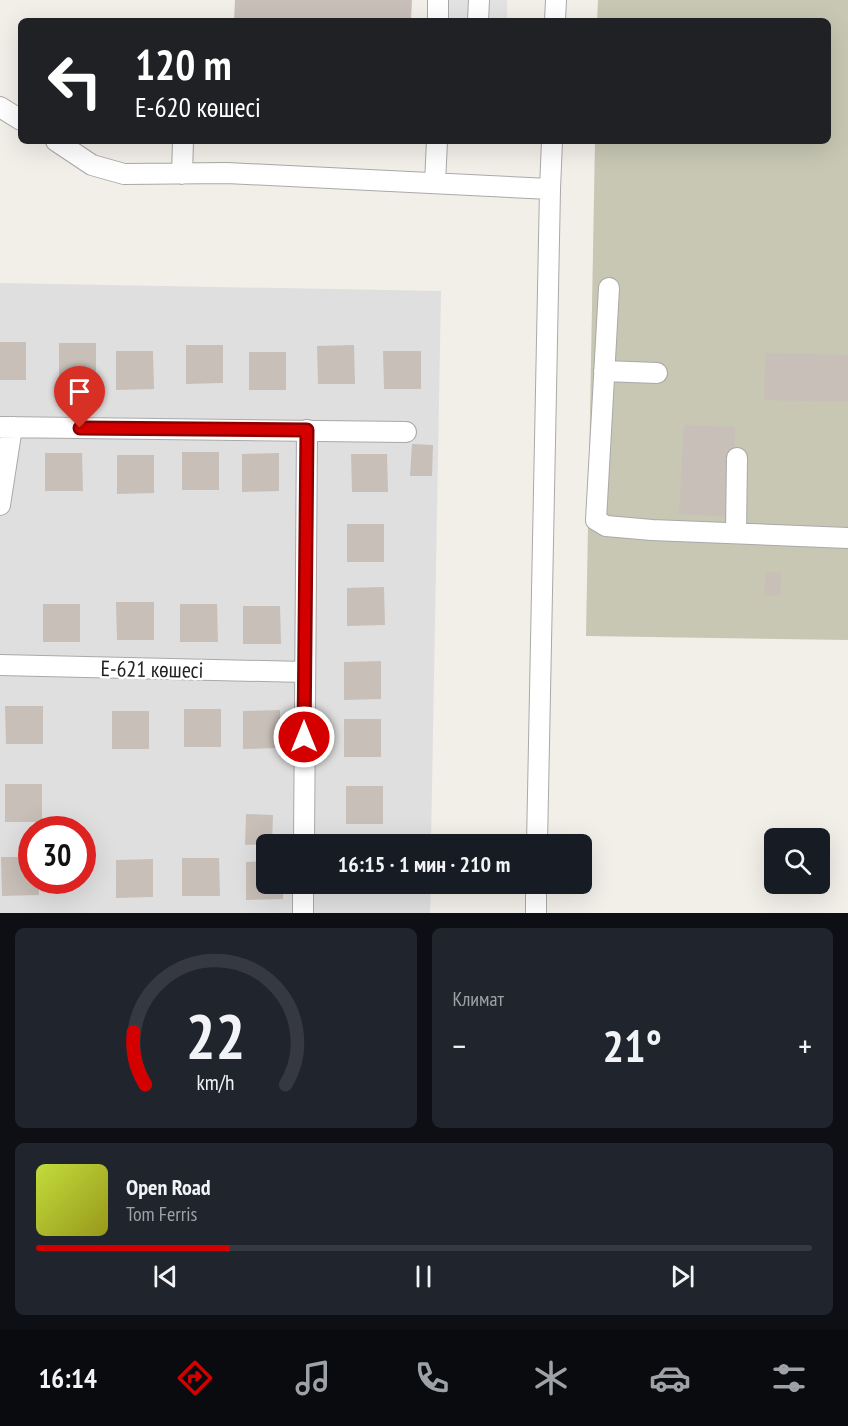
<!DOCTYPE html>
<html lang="ru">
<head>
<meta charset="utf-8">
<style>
  :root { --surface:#171b24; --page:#20242c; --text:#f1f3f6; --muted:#9ea1a6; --line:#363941; --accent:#d40000 }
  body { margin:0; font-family:"PT Sans Narrow",sans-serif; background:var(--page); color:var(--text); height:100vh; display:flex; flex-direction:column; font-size:22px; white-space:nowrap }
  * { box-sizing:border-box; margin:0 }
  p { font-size:20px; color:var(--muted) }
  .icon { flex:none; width:33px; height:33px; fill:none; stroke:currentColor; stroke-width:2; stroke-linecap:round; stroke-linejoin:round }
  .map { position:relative; height:913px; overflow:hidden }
  .drawer { display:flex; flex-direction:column; gap:15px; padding:15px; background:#0d0f14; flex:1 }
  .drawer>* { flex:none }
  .banner { position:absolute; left:18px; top:18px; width:813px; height:126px; border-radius:9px; box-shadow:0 6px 24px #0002; background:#202124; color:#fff; overflow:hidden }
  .tools { position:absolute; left:764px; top:828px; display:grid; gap:12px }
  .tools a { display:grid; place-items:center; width:66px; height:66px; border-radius:9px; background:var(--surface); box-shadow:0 6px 24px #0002; font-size:30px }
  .speed { position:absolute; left:18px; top:816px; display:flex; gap:12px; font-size:30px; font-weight:700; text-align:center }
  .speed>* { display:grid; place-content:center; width:78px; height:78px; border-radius:50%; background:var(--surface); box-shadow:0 6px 24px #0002; line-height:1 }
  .speed .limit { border:9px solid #d22; background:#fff; color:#111 }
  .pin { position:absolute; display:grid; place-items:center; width:51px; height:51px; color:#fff; margin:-62px -26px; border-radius:50% 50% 50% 0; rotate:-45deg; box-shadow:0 0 6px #0007 }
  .pin .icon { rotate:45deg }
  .me { position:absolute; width:66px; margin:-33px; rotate:0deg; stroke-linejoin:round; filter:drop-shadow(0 0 4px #0008) }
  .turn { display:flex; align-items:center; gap:21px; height:126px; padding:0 18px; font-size:27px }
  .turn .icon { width:78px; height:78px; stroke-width:2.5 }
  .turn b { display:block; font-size:42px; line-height:51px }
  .big { font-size:45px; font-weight:600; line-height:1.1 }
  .drawer .widget { flex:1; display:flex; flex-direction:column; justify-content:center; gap:9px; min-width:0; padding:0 21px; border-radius:9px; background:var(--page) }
  .drawer .dial { align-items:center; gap:0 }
  .dial svg { height:156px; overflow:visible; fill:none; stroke:var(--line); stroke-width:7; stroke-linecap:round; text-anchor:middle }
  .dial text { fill:var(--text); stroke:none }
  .song { display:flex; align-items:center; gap:18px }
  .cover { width:72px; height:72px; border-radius:9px; background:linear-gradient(135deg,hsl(70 70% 55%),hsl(60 70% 35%)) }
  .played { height:6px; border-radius:3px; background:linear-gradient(90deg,var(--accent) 25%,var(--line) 25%) }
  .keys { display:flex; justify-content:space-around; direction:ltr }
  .heat { display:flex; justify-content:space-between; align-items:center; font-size:33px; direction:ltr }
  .drawer .tiles { flex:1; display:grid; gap:15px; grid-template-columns:1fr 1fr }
  .widget:last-child { grid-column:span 2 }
  .trip { position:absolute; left:256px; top:834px; width:336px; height:60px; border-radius:9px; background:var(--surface); box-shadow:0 6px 24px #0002; font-weight:600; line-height:60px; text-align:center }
  .tabs { display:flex; height:96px; justify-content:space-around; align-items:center; background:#090b0e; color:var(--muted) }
  .tabs .icon { width:42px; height:42px }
  .tabs .on { color:var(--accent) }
  .tabs b { font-size:27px; color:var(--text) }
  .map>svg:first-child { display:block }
</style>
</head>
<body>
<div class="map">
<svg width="848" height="913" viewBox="0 0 848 913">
  <rect width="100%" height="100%" fill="#f2efe9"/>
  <path fill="#e0dfdf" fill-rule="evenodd" d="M0 283 441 291 431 844H267V884H431L430 913H0ZM32 830H82V880H32Z"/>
  <path fill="#c7c7b4" d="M598 0H848V640L586 636 595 141H828V21H597Z"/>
  <path fill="#e2e2e2" d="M434 0H507V21H433Z"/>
  <path fill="#c7bfb8" d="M235 0H412L411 21H234Z
    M0 342H26V380H0Z
    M59 343H96V381H59Z
    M186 345H223V383L186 384Z
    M354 345 355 384H318L317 346Z
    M116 351H153L154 389 116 390Z
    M383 351H421V389H384Z
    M249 352H286V390H249Z
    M765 353 848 355V402L764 400Z
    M684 425 735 427 731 517 679 514Z
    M412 444 433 445 432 476H410Z
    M182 452H219V490H182Z
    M45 453H82L83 491H45Z
    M279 453V491L242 492V454Z
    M351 454H387L388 492H352Z
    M117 455H154V493L117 494Z
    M347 524H384V562H347Z
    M765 572 781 573 780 596 764 595Z
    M384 587 385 625 347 626V588Z
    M116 602H154V640H117Z
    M43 604H80V642H43Z
    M180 604H217L218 642H180Z
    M243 606H280L281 644H243Z
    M381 661V699L344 700V662Z
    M5 706H43V744H6Z
    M184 709H221V747H184Z
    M280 710V748L243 749V711Z
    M112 711H149V749H112Z
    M344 719H381V757H344Z
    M5 784H42V822H5Z
    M346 786H383V824H346Z
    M246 814 273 815 272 844 245 845Z
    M1 857H32V880H39V895L2 896Z
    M182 858H219L220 896H182Z
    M153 859V897L116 898V860Z
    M267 861V884H283V899L246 900V862Z
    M346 884H384V890H346Z"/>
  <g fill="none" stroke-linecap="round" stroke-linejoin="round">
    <g stroke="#a9a9a9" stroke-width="22">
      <path id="minor" d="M438 0V21
        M478 21 479 0
        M555 21 556 0
        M0 107 21 120
        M56 141 92 165 124 174 227 173 550 189 537 844
        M182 174 183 141
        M435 183 437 141
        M550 189 552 141
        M609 288 596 520 606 526 652 530 848 538
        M604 371 657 373
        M0 427 406 432
        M0 505 12 427
        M736 533 737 458
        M0 665 304 672
        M304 844 307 430
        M303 913V884
        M536 913V884"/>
    </g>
    <use href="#minor" stroke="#fff" stroke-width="20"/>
  </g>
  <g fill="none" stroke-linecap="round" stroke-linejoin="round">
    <g stroke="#8a0000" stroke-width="15">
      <path id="route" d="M80 428 307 430 304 737"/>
    </g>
    <use href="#route" stroke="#d40000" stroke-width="10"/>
  </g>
  <g text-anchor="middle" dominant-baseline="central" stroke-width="5" stroke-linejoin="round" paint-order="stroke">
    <g font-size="22" fill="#222" stroke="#fff">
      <text transform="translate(152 669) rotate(1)">Е-621 көшесі</text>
    </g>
  </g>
</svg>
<div class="tools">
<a><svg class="icon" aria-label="search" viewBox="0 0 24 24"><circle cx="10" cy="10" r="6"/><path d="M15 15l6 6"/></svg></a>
</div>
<div class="speed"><div class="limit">30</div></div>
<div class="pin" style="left:80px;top:428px;background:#d93025"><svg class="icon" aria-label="arrive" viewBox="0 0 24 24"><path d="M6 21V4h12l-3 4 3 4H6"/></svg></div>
<svg class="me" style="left:304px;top:737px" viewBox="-20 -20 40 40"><circle r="17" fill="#d40000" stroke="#fff" stroke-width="3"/><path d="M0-11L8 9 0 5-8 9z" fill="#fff"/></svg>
<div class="trip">16:15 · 1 мин · 210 m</div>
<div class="banner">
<div class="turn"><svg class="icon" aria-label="left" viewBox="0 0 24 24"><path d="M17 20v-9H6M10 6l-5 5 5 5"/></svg><div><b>120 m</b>Е-620 көшесі</div></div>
</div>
</div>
<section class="drawer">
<div class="tiles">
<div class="widget dial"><svg viewBox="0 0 100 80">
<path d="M14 69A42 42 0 1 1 86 69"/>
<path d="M14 69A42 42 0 0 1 8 42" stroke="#d40000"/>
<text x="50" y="56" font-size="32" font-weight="700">22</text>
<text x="50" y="72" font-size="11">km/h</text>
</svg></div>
<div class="widget"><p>Климат</p>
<div class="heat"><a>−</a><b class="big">21°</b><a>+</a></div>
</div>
<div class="widget">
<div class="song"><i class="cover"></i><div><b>Open Road</b><p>Tom Ferris</p></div></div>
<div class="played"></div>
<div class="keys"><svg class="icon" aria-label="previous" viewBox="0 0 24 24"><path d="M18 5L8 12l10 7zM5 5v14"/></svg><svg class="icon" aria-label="pause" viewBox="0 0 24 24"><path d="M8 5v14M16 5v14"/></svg><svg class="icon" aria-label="next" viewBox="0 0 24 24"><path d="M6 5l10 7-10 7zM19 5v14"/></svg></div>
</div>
</div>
</section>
<nav class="tabs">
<b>16:14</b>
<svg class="icon on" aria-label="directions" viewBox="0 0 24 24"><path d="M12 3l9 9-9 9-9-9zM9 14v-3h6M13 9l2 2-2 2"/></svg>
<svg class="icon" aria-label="music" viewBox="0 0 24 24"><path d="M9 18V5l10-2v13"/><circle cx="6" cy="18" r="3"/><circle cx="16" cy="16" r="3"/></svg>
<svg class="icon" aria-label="phone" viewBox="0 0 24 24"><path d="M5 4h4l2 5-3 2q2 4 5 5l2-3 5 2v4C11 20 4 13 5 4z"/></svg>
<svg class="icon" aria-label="climate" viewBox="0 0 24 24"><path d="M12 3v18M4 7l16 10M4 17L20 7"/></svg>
<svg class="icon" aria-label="car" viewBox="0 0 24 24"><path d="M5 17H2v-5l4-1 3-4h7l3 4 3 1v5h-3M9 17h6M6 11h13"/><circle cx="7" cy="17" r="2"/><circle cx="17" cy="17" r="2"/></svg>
<svg class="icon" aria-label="filters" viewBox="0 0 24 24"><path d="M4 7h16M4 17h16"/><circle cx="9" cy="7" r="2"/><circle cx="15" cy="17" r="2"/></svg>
</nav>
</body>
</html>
